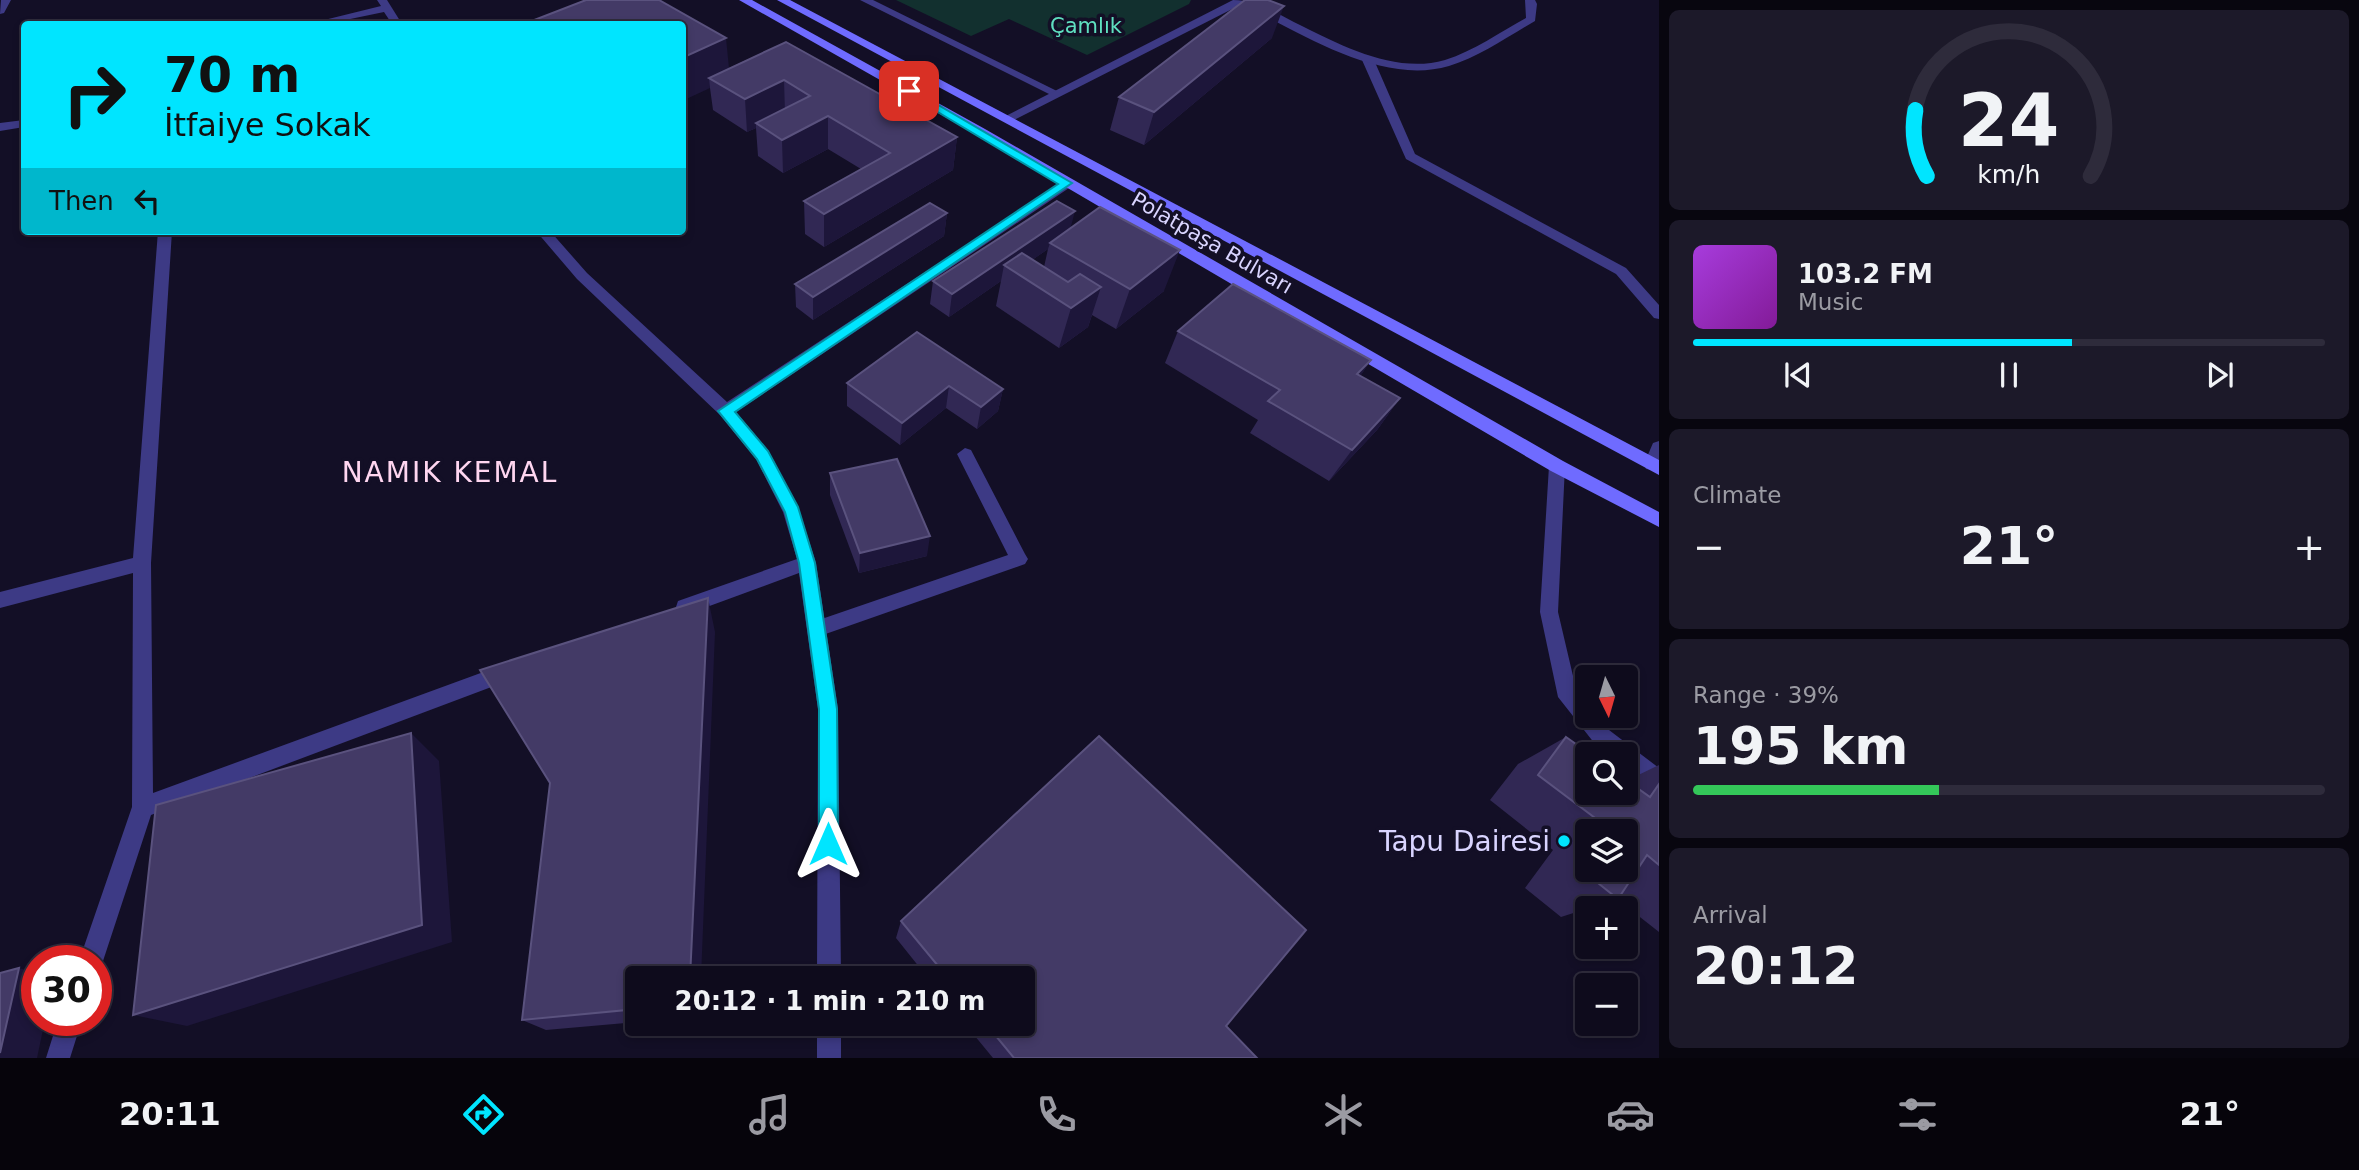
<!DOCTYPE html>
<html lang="en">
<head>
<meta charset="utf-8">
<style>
  :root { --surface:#0e0b1c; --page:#1c1929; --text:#f1f3f6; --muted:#9b9ba3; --line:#2e2b3b; --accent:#00e5ff }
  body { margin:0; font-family:"DejaVu Sans",sans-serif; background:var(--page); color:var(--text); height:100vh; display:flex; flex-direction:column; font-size:26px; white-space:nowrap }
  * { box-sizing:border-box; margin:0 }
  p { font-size:23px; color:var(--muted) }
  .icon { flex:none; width:38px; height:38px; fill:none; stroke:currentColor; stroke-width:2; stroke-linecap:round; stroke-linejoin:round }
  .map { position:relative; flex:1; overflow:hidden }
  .details { display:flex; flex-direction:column; gap:10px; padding:10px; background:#08060f; width:700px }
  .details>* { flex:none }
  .banner { position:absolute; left:21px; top:21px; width:665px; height:214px; border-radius:7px; box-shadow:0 4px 10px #0003,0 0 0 2px var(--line); background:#00e5ff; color:#111; overflow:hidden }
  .needle { width:46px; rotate:175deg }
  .buttons { position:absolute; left:1575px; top:665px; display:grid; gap:14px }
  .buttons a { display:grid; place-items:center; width:63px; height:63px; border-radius:7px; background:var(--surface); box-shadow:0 4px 10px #0003,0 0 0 2px var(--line); font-size:35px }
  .speed { position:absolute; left:21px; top:945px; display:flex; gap:14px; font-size:35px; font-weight:700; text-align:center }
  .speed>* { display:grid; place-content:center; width:91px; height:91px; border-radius:50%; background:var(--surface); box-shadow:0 4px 10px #0003,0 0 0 2px var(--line); line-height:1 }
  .speed .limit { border:10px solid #d22; background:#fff; color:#111 }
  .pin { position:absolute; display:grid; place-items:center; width:60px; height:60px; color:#fff; margin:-30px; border-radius:14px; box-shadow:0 4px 10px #0006 }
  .me { position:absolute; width:77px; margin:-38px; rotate:0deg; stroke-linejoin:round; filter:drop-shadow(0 0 5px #0008) }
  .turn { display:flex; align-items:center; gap:24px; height:147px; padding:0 28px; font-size:32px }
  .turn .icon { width:91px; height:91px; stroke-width:2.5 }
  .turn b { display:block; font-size:49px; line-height:60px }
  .then { display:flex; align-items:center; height:66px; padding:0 28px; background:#0003; gap:14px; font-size:26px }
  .big { font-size:52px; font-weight:700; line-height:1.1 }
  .details .card { flex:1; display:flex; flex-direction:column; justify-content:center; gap:10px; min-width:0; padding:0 24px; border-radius:10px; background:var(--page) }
  .details .dial { align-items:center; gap:0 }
  .dial svg { height:182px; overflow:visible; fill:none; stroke:var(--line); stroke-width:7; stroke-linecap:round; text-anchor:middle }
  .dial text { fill:var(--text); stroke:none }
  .song { display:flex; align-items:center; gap:21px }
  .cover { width:84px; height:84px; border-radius:10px; background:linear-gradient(135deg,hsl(280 70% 55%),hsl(290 70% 35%)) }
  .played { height:7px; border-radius:4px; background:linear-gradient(90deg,var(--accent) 60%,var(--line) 60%) }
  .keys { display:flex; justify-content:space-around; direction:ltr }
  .heat { display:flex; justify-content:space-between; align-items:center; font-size:38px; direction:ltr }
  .charge { height:10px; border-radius:5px; background:linear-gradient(90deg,#34c759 39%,var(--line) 0) }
  .trip { position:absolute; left:625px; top:966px; width:410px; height:70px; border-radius:7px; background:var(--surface); box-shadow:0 4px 10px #0003,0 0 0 2px var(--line); font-weight:700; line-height:70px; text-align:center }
  .tab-bar { display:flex; height:112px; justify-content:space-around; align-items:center; background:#06040b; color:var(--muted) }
  .tab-bar .icon { width:49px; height:49px }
  .tab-bar .selected { color:var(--accent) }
  .tab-bar b { font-size:32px; color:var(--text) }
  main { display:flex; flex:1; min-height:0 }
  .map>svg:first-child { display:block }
</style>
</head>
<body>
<main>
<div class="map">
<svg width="1659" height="1058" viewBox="0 0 1659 1058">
  <rect width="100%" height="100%" fill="#130f26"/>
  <path fill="#12302f" d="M896 0H1191L1189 4 1087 55 1009 19 971 36Z"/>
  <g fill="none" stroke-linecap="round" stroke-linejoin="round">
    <path fill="#3d3a85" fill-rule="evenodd" d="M860 0H873L1061 93 1051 95Z
      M1364 58 1374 60 1415 154 1626 268 1659 305V319L1654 318 1616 274 1406 159 1362 60Z
      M1659 441V466L1652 470 1646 469 1644 464 1653 443Z
      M965 448 971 450 1025 554 1028 559 1025 564 817 637 810 635 808 629 810 623 1008 555 957 454Z
      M1557 460 1563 461 1565 466 1558 612 1577 693 1587 705V716H1597L1609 730 1659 768V791L1626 768V754H1608L1595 744 1558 697 1540 612 1549 466 1551 461Z"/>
    <path fill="#3d3a85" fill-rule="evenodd" d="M1 0H11L4 13 0 14Z
      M377 0H387L402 24H392L384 12 326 24H308L381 6Z
      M1233 0C1259 0 1279 15 1302 26 1344 47 1397 74 1445 60 1474 51 1500 32 1526 18L1525 0H1535L1537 4 1535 21C1507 37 1479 57 1449 66 1381 86 1300 33 1242 4L1010 122 1000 119Z
      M24 120V127L0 131V123Z
      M1067 179 1072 180V186L736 412 768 450 798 507 816 563 838 709 841 978H817L818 709 799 573 685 615 678 613 676 607 678 601 797 559 783 512 756 459 720 415 577 279 536 231H550L587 273 727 402Z
      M158 231H172L151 563 153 793 508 663 515 666 518 672 515 678 151 815 103 961 96 971V961H79L132 807 133 573 0 608V592L133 558Z
      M58 1020H82L70 1058H46Z
      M817 1024H841V1058H817Z"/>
    <path fill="#6f6bff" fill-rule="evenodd" d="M739 0H752L985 129 1563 461 1659 512V527L1551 471 977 135Z
      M777 0H790L1659 460V475Z"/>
  </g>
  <path fill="#312854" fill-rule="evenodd" d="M682 24 729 68 786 42 957 137 953 170 824 247 805 234 804 201 861 169 828 149 783 173 758 156 756 128 747 132 713 110 710 88Z
    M1272 38 1144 145 1110 130 1119 97Z
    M947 213 944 236 813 320 796 307 795 284Z
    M1071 227 1164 291 1116 329 1092 315 1088 327 1059 348 996 306 1001 281 949 317 930 304 933 281ZM1048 249 1044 267 1032 260Z
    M1178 331 1371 360 1360 376 1400 398 1377 430 1329 481 1250 433 1258 420 1165 363Z
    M917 332 1003 389 998 411 977 429 946 408 900 445 847 406V383Z
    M830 473 927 556 859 573 830 495Z
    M715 632 637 978V1022L546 1030 522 1020Z
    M1566 737 1626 781 1659 765V932L1617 899 1561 917 1525 888 1553 850 1490 800 1518 764ZM1587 831H1626L1587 870Z
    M901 921 1226 1026 1257 1058H993L965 1024H1022V978H928L896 938Z"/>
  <path fill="#1d163a" d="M1284 6 1272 38 1144 145 1154 112Z
    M726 38 730 78H709L710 88 682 101V58Z
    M784 80 785 113 756 123V128L747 132 745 99Z
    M828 116V149L783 173 782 140Z
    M957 137 953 170 824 247V214Z
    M1075 211 1069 234 1050 243 1048 249 1015 272 1004 265 1001 281 949 317 952 294Z
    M947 213 944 236 813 320V297Z
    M1180 250 1164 291 1116 329 1130 289Z
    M1101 287 1088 327 1059 348 1071 308Z
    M1371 360 1350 392 1357 374Z
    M949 386 946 408 900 445 902 423Z
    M1003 389 998 411 977 429 981 407Z
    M1400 398 1377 430 1329 481 1352 450Z
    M930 536 927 556 859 573 860 553Z
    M708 598 715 632 701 978H690Z
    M411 733 439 761 452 942 187 1026 133 1015Z
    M19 968 37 973V1020H45L37 1058H0V1053Z"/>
  <path fill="#433a66" stroke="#5a527e" stroke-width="2" d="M586 0H659L726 38 682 58V24H524Z
    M1245 0H1268L1284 6 1154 112 1119 97Z
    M786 42 957 137 824 214 804 201 890 153 828 116 782 140 756 123 810 96 784 80 745 99 709 78Z
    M1057 201 1075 211 952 294 933 281Z
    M930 203 947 213 813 297 795 284Z
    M1100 207 1180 250 1130 289 1050 243Z
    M1022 253 1068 282 1080 274 1101 287 1071 308 1004 265Z
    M1233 284 1371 360 1357 374 1400 398 1352 450 1268 401 1280 390 1178 331Z
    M917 332 1003 389 981 407 949 386 902 423 847 383Z
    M897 459 930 536 860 553 830 473Z
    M708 598 690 978H637V1009L522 1020 550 783 480 670Z
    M411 733 422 925 133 1015 156 805Z
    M1099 736 1306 930 1226 1026 1257 1058H1014L986 1024H1022V978H948L901 921Z
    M1566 737 1590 754H1587V793H1626V780L1650 797 1659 784V865L1647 855 1618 899 1578 867 1587 855V870H1626V831H1604L1607 827 1538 775Z
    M19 968 0 1053V973Z"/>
  <path fill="#00e5ff" stroke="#0095a6" stroke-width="2" d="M909 88 1072 183 735 412 768 451 798 507 815 563 837 709 838 844 835 851 828 854 821 851 819 844V709L799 563 785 512 757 459 718 411 1058 184 906 93 904 91Z"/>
  <circle fill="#00e5ff" stroke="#130f26" stroke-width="2.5" cx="1564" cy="841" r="7"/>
  <g text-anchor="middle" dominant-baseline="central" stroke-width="7" stroke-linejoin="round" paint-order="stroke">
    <g font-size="21" fill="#5fe0c0" stroke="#130f26">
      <text x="1086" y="26">Çamlık</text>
    </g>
    <g font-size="21" fill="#d9d4ff" stroke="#130f26">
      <text transform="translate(1212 243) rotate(30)">Polatpaşa Bulvarı</text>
    </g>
    <g font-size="28" letter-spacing="2" fill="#ffd6f0" stroke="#130f26">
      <text x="450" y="472">NAMIK KEMAL</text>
    </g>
    <g font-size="28" fill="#d9d4ff" stroke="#130f26" text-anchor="end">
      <text x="1550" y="841">Tapu Dairesi</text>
    </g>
  </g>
</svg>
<div class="buttons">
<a><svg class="needle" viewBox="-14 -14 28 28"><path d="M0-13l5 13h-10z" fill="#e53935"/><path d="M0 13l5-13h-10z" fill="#9b9ba3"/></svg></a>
<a><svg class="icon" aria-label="search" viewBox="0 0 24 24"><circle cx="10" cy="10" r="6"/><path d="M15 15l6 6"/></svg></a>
<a><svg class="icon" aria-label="layers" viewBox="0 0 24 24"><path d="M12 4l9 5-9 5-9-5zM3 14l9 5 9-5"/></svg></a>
<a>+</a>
<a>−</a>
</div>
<div class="speed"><div class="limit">30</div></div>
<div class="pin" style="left:909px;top:91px;background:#d93025"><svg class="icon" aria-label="arrive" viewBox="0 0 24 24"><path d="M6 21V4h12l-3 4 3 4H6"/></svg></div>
<svg class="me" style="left:828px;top:844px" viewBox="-20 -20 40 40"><path d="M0-17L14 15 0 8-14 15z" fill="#00e5ff" stroke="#fff" stroke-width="4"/></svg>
<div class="trip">20:12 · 1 min · 210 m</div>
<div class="banner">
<div class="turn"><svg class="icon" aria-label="right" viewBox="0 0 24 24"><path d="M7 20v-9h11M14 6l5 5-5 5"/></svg><div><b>70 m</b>İtfaiye Sokak</div></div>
<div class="then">Then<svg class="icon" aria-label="left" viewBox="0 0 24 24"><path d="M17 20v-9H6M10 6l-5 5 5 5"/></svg></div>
</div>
</div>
<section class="details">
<div class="card dial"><svg viewBox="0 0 100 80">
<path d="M14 69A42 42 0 1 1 86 69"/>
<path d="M14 69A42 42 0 0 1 9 40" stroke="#00e5ff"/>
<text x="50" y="56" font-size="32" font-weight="700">24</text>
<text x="50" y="72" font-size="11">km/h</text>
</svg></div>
<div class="card">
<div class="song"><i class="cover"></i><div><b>103.2 FM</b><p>Music</p></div></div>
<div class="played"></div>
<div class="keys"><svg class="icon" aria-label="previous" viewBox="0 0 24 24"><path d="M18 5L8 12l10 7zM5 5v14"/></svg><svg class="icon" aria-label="pause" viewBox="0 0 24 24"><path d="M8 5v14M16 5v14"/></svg><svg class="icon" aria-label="next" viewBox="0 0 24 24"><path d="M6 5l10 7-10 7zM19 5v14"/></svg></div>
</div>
<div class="card"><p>Climate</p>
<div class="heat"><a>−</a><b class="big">21°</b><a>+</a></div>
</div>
<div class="card"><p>Range · 39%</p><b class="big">195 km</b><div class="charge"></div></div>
<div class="card"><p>Arrival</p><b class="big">20:12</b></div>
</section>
</main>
<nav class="tab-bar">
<b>20:11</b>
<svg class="icon selected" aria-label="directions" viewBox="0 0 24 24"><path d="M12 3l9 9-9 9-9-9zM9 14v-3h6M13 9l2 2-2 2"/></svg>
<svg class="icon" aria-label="music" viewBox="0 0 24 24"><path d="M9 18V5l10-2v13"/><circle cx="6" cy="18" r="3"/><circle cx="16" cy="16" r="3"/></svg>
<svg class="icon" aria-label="phone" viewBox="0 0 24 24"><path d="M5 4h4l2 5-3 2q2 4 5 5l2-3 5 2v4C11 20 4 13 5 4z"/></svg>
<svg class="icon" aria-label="climate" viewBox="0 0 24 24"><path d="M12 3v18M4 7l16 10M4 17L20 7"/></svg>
<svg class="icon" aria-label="car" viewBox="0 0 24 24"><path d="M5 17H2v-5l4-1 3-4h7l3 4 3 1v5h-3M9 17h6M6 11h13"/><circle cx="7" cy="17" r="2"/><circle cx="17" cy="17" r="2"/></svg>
<svg class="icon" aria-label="filters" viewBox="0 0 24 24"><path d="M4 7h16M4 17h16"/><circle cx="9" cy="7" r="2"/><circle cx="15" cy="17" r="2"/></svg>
<b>21°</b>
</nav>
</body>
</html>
